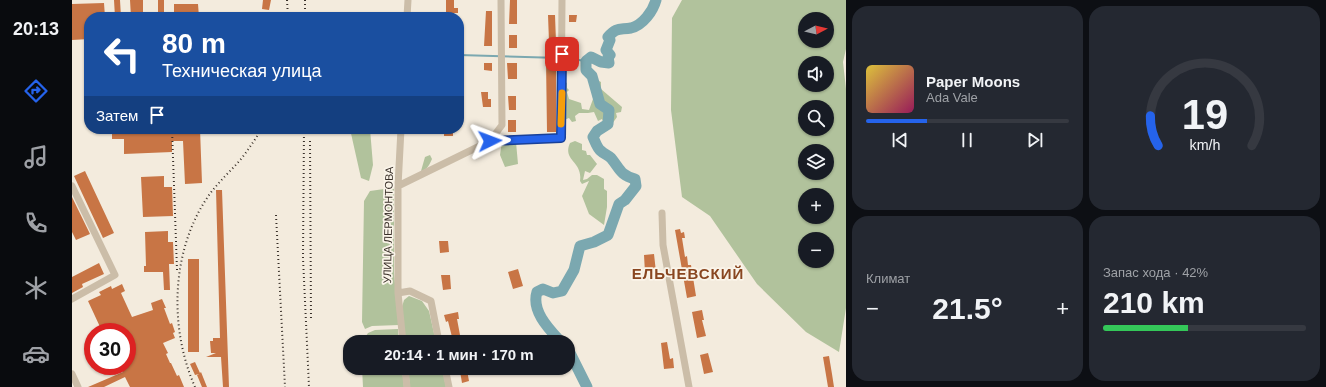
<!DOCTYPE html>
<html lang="ru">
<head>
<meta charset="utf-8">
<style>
  :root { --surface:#171b24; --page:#242831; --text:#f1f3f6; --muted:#9ea1a6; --line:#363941; --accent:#2563eb }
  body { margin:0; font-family:Helvetica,sans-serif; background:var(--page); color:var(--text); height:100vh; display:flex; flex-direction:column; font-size:15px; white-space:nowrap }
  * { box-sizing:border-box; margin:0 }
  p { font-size:13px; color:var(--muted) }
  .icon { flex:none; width:22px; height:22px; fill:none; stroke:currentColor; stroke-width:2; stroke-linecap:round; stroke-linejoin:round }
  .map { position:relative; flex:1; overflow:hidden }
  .sheet { display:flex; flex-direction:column; gap:6px; padding:6px; background:#0d0f14; width:480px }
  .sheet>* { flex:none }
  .hud { position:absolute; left:12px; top:12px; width:380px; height:122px; border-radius:16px; box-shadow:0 1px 3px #0004; background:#1a4fa0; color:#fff; overflow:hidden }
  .needle { width:26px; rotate:83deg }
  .fabs { position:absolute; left:726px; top:12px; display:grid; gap:8px }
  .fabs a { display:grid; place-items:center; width:36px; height:36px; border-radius:50%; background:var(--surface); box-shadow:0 1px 3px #0004; font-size:20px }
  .speed { position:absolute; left:12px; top:323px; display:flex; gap:8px; font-size:20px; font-weight:700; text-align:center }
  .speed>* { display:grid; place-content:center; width:52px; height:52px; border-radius:50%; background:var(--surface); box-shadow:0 1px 3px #0004; line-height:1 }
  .speed .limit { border:6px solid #d22; background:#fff; color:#111 }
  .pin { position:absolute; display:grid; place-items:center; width:34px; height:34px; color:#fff; margin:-17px; border-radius:8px; box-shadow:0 2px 6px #0006 }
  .me { position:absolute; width:44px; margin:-22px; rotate:87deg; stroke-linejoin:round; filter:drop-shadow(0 0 3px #0008) }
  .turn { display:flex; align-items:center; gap:14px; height:84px; padding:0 12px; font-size:18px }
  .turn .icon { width:52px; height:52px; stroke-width:2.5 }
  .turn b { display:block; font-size:28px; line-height:34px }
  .then { display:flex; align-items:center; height:38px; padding:0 12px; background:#0003; gap:8px; font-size:15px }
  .big { font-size:30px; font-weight:600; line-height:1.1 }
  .sheet .widget { flex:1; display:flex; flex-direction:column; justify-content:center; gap:6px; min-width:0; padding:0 14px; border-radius:16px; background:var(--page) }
  .sheet .dial { align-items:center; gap:0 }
  .dial svg { height:104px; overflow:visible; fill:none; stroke:var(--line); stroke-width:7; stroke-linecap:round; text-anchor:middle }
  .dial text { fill:var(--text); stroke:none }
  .song { display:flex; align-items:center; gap:12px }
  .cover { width:48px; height:48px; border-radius:6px; background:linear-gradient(135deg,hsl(50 70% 55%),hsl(330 70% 35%)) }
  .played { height:4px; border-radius:2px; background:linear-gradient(90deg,var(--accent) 30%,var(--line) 30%) }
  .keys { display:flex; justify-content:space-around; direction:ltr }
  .heat { display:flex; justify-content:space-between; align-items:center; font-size:22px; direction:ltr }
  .charge { height:6px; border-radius:3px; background:linear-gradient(90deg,#34c759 42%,var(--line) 0) }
  .sheet .tiles { flex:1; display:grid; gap:6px; grid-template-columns:repeat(2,1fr) }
  .trip { position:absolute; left:271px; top:335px; width:232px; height:40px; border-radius:16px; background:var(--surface); box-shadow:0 1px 3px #0004; font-weight:600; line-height:40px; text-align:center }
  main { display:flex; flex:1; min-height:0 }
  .tab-bar { display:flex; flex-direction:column; width:72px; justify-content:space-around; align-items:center; background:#090b0e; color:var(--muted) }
  .tab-bar .icon { width:28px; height:28px }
  .tab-bar .active { color:var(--accent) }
  .tab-bar b { font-size:18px; color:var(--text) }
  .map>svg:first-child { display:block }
</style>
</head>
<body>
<main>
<nav class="tab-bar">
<b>20:13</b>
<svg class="icon active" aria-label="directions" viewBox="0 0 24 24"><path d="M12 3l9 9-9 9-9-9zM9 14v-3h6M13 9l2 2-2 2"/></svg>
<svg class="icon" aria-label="music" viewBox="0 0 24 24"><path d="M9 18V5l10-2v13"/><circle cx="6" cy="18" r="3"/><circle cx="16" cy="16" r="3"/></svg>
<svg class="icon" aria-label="phone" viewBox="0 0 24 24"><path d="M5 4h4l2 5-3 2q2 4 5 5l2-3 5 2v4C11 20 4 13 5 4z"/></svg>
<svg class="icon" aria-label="climate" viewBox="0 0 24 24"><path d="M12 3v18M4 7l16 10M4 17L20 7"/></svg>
<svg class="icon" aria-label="car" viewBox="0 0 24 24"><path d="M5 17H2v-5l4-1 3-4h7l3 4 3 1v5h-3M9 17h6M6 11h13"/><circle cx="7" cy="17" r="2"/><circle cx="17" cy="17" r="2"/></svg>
</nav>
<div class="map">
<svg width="774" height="387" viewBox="0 0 774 387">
  <rect width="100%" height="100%" fill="#f3ebdd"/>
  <path fill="#b1c29c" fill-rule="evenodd" d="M610 0H774V49L771 62 774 89V308L767 352 734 332 685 284 638 216 610 197 599 110 600 18ZM733 19H755V41H733ZM733 63H755V85H733ZM733 107H755V129H733ZM733 151H755V173H733ZM733 195H755V217H733ZM733 239H755V261H733Z
    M527 81 529 82V89L550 107 549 112 544 113 545 117 540 124 536 126 532 124 530 119 526 121 522 112 516 113H507L503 116 504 121 500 122 497 118 492 120 493 82 495 83V88L497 90 495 92 497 99 509 103 510 109 517 110 521 99 520 87 524 85 526 87 525 83Z
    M278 129H298L301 165 297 181 289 178Z
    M430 141 444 142 446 164 433 167 428 155Z
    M503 141 510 144V150L514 151 515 155H518L525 164 518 173 513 171 511 180 515 179 520 175H525L532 179V189L535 191V207L532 225 517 214 510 196 517 181 510 184 508 181C511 161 490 161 498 143Z
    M358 155 360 159C357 165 356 169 349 171L353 157Z
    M319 188 322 189V273L327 325 300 326 293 329 290 322 292 201 298 191Z
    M337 296 350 301 357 311 364 342H333L330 307 332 300Z
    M326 329 327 342H290L296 333 303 330Z
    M290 368H330L332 387H291Z
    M336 368H370L374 387H338Z"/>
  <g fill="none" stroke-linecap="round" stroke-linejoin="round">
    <path stroke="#7ba8b0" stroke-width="2" d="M387 55 488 58
      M492 58 514 61"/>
    <path stroke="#7ba8b0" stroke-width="11" d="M489 342C477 329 459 311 465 292L471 289 481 293 490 291 502 270 508 246 522 242 536 235 547 204 553 200 564 186 563 179C548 175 548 169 539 158 536 155 532 154 529 151 525 148 523 141 521 137L525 131 536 124 537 110 528 104 520 76 514 70V61L519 57 529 62 537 63 536 57 538 55 534 50 538 40 536 37C545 27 547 30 559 28 571 25 581 11 584 0
      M496 349 515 387"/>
  </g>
  <path fill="#c87545" d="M42 0H48L49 17H43Z
    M58 0H71V17H59Z
    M86 0H92V17H86Z
    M191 0H199L197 10 190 9Z
    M374 0H382V8H386V13H382V17H374Z
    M438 0H445V24H437Z
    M32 3 33 17H17V39L0 40V4Z
    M102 4H126L127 17H102Z
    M414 11H420V46H412Z
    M476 15H483L484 42H477Z
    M497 15H505L504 22H497Z
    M437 35H445V48H437Z
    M474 60H484V132H475Z
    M412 63H420V71L412 70Z
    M435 63H445V79H436Z
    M409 92H416V99H419V107H411Z
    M436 96H444V110H437Z
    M436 120H444V132H436Z
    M40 129H128L130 183 113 184 111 141H100V152L52 154V139H40Z
    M372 129H381V136H372Z
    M13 171 42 233 31 238 2 176Z
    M92 176V187H100L101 216 71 217 69 177Z
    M144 190H150L157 387H151L149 357H134L144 353H139L138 341H141V338H148Z
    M0 197 18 234 4 240 0 232Z
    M608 229 609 233 612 232 613 238H610L613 257 615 256 616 265H619L624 296 615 298 603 230Z
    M96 231V242H101L102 264H97L98 290H92L91 272H72V266H74L73 232Z
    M367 241H376L377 252 368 253Z
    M582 254 584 272 573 273 572 255Z
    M116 259H127V352H116Z
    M27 263 32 274 10 284 11 287 0 293V277Z
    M446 269 451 286 441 289 436 272Z
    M369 275H378L379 289 371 290Z
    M50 284 53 291 49 293 60 317 81 310 79 303 90 299 94 308H92L98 324 100 323 103 332 101 333 103 338 91 343 96 353 94 354 98 363H99L105 376 107 375 112 387H58L53 377 32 387H16L51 372 48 366H55V332H38L35 326 29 329 16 301 29 295 27 292 39 286 40 289Z
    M630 310 632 320H630L634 336 625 338 620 312Z
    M386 312 387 319H385L388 335 380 337 376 321 374 322 372 315Z
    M595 342 598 359 601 358 602 368 592 369 589 343Z
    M636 353 641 372 632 374 628 355Z
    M757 356 760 374 762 387H756L751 357Z
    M123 362 128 373 129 372 135 387H130L125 375 127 374 123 375 118 364Z
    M395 370 397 381 390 383 388 371Z"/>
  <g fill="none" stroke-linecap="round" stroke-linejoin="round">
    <path stroke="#cbbda8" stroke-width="7" d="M335 17 336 0
      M329 129 326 186V293L338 291 359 301 367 342
      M418 141 430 125 429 0
      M0 186 43 275 0 299
      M326 186 418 141 489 138 490 0
      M590 213 591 245 617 387
      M326 293 331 342
      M333 368 335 387
      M373 368 377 387
      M0 374 6 387"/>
    <path stroke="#382f28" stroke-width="2" stroke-dasharray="1 3" stroke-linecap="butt" d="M215 0 216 17
      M233 17V0
      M100 129 105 270
      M232 129 231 258 237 387
      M238 141 239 321
      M204 215 213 387
      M123 387C97 328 99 252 135 198 145 183 158 172 169 159 177 149 183 139 190 129"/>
  </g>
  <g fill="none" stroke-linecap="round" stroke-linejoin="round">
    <g stroke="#184099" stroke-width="10">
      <path id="route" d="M418 141 489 138 490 54"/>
    </g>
    <use href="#route" stroke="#2563eb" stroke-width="7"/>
    <path stroke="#f59e0b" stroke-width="7" d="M489 124 490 93"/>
  </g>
  <g text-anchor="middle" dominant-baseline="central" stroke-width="3.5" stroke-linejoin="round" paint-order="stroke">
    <g font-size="11" fill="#382f28" stroke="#faf4e9">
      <text transform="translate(316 225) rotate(-89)">УЛИЦА ЛЕРМОНТОВА</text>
    </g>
    <g font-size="15" font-weight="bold" letter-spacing="1" fill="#894620" stroke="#faf4e9">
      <text x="616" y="273">ЕЛЬЧЕВСКИЙ</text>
    </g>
  </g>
</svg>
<div class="fabs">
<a><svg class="needle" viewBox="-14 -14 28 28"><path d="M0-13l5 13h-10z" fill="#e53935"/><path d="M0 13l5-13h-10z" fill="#9ea1a6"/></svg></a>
<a><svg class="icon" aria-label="sound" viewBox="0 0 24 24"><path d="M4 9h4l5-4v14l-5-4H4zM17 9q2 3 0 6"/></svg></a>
<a><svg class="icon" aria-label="search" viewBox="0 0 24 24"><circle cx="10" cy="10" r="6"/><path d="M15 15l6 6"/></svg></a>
<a><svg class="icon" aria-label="layers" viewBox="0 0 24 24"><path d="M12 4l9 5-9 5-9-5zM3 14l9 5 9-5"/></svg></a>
<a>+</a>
<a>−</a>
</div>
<div class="speed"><div class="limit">30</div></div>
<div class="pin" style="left:490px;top:54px;background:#d93025"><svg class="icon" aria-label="arrive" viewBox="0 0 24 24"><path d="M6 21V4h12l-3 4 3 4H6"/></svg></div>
<svg class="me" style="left:418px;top:141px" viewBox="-20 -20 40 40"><path d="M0-17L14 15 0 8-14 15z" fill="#2563eb" stroke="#fff" stroke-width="4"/></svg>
<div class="trip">20:14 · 1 мин · 170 m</div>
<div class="hud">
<div class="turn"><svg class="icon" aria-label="left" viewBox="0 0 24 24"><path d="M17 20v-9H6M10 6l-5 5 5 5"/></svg><div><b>80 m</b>Техническая улица</div></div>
<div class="then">Затем<svg class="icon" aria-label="arrive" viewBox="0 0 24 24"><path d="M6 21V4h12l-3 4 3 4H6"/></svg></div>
</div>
</div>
<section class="sheet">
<div class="tiles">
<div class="widget">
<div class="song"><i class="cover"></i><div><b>Paper Moons</b><p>Ada Vale</p></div></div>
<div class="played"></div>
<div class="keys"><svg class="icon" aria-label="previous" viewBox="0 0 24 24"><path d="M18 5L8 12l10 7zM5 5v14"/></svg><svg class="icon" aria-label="pause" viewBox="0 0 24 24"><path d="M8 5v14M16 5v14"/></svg><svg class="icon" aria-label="next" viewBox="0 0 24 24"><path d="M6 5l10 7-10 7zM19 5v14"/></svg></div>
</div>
<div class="widget dial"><svg viewBox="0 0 100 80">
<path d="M14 69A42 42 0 1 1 86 69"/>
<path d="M14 69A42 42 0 0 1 8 46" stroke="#2563eb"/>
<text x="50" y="56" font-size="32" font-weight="700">19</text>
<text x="50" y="72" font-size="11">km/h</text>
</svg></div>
<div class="widget"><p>Климат</p>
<div class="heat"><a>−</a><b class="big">21.5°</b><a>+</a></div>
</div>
<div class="widget"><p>Запас хода · 42%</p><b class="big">210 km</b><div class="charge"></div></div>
</div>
</section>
</main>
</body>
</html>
